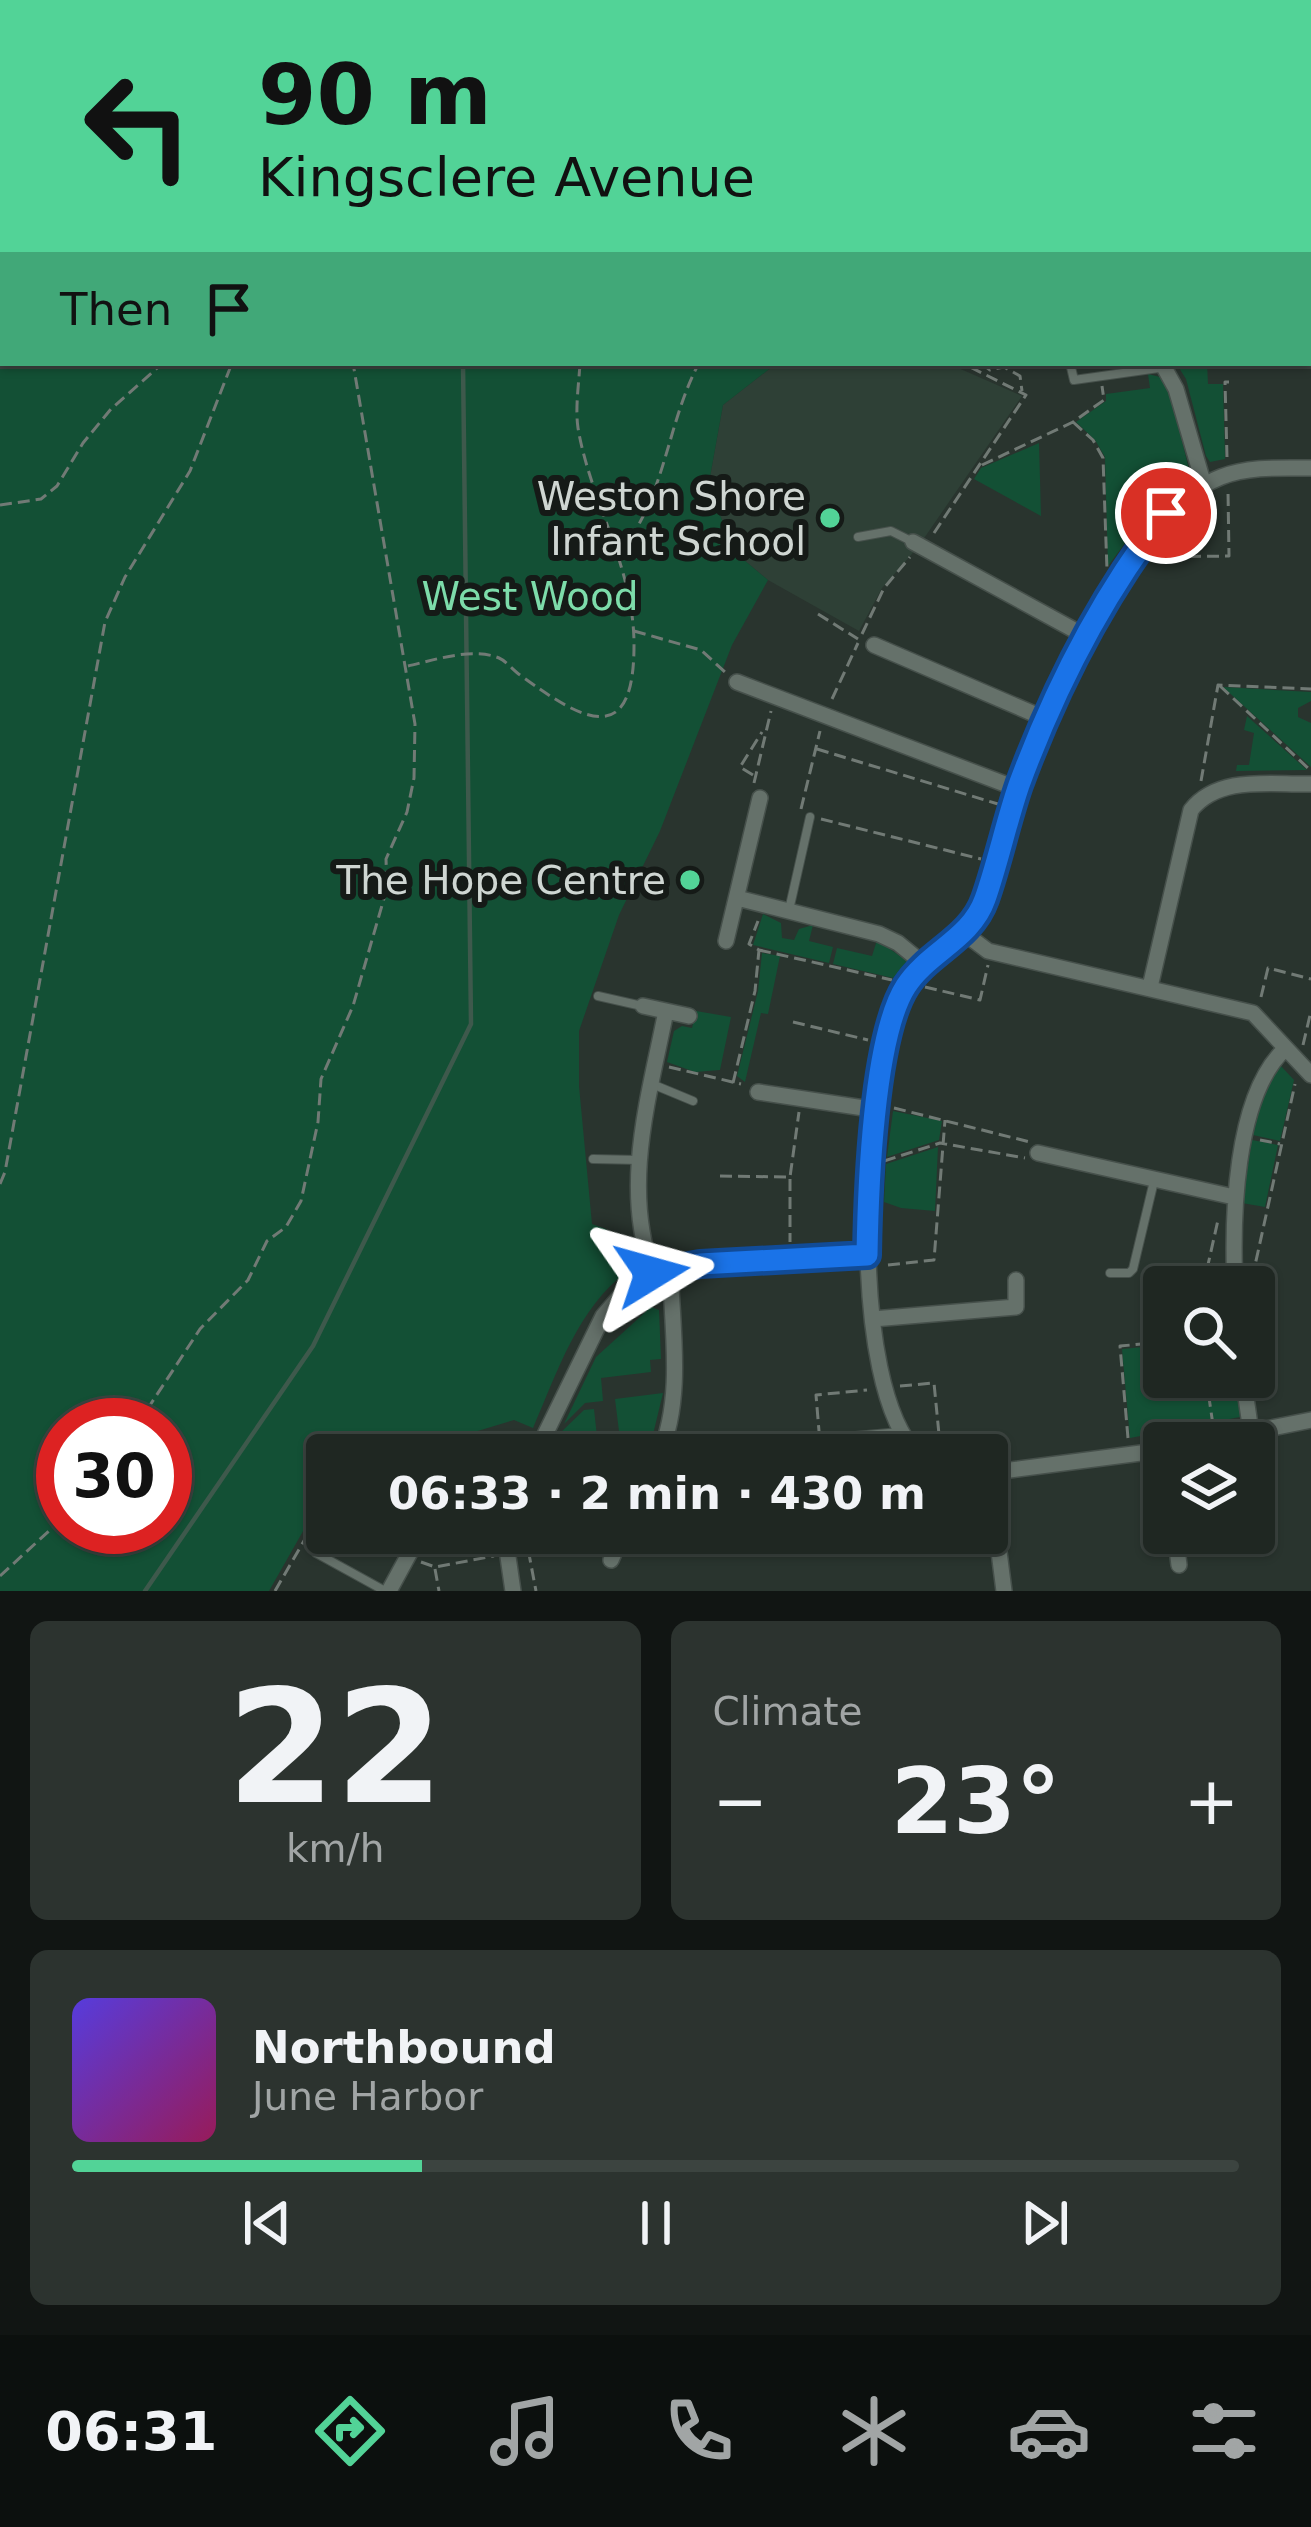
<!DOCTYPE html>
<html lang="en">
<head>
<meta charset="utf-8">
<style>
  :root { --surface:#1f2722; --page:#2c332f; --text:#f1f3f6; --muted:#a1a5a5; --line:#3c4440; --accent:#52d397 }
  body { margin:0; font-family:"DejaVu Sans",sans-serif; background:var(--page); color:var(--text); height:100vh; display:flex; flex-direction:column; font-size:45px; white-space:nowrap }
  * { box-sizing:border-box; margin:0 }
  p { font-size:39px; color:var(--muted) }
  .icon { flex:none; width:66px; height:66px; fill:none; stroke:currentColor; stroke-width:2; stroke-linecap:round; stroke-linejoin:round }
  .map { position:relative; height:1591px; overflow:hidden }
  .side { display:flex; flex-direction:column; gap:30px; padding:30px; background:#111513; flex:1 }
  .side>* { flex:none }
  .hud { position:absolute; left:0px; top:0px; width:1311px; height:366px; box-shadow:0 3px 9px #0004,0 0 0 3px var(--line); background:#52d397; color:#111; overflow:hidden }
  .fabs { position:absolute; left:1143px; top:1266px; display:grid; gap:24px }
  .fabs a { display:grid; place-items:center; width:132px; height:132px; border-radius:12px; background:var(--surface); box-shadow:0 3px 9px #0004,0 0 0 3px var(--line); font-size:60px }
  .speed { position:absolute; left:36px; top:1398px; display:flex; gap:24px; font-size:60px; font-weight:700; text-align:center }
  .speed>* { display:grid; place-content:center; width:156px; height:156px; border-radius:50%; background:var(--surface); box-shadow:0 3px 9px #0004,0 0 0 3px var(--line); line-height:1 }
  .speed .limit { border:18px solid #d22; background:#fff; color:#111 }
  .pin { position:absolute; display:grid; place-items:center; width:102px; height:102px; color:#fff; margin:-51px; border:6px solid #fff; border-radius:50%; box-shadow:0 3px 12px #0007 }
  .me { position:absolute; width:132px; margin:-66px; rotate:82deg; stroke-linejoin:round; filter:drop-shadow(0 0 9px #0008) }
  .turn { display:flex; align-items:center; gap:42px; height:252px; padding:0 60px; font-size:54px }
  .turn .icon { width:156px; height:156px; stroke-width:2.5 }
  .turn b { display:block; font-size:84px; line-height:102px }
  .then { display:flex; align-items:center; height:114px; padding:0 60px; background:#0003; gap:24px; font-size:45px }
  .big { font-size:90px; font-weight:600; line-height:1.1 }
  .side .tile { flex:1; display:flex; flex-direction:column; justify-content:center; gap:18px; min-width:0; padding:0 42px; border-radius:18px; background:var(--page) }
  .side .dial { align-items:center; gap:0 }
  .dial b { font-size:156px; line-height:1 }
  .song { display:flex; align-items:center; gap:36px }
  .cover { width:144px; height:144px; border-radius:18px; background:linear-gradient(135deg,hsl(250 70% 55%),hsl(330 70% 35%)) }
  .played { height:12px; border-radius:6px; background:linear-gradient(90deg,var(--accent) 30%,var(--line) 30%) }
  .keys { display:flex; justify-content:space-around; direction:ltr }
  .heat { display:flex; justify-content:space-between; align-items:center; font-size:66px; direction:ltr }
  .side .tiles { flex:1; display:grid; gap:30px; grid-template-columns:1fr 1fr }
  .tile:last-child { grid-column:span 2 }
  .trip { position:absolute; left:306px; top:1434px; width:702px; height:120px; border-radius:12px; background:var(--surface); box-shadow:0 3px 9px #0004,0 0 0 3px var(--line); font-weight:600; line-height:120px; text-align:center }
  .menu { display:flex; height:192px; justify-content:space-around; align-items:center; background:#0c100e; color:var(--muted) }
  .menu .icon { width:84px; height:84px }
  .menu .active { color:var(--accent) }
  .menu b { font-size:54px; color:var(--text) }
  .map>svg:first-child { display:block }
</style>
</head>
<body>
<div class="map">
<svg width="1311" height="1591" viewBox="0 0 1311 1591">
  <rect width="100%" height="100%" fill="#29342e"/>
  <path fill="#2e4036" d="M777 363H947L1022 396 918 547 882 588 859 631 768 580 737 554 708 488 723 405Z"/>
  <path fill="#135035" fill-rule="evenodd" d="M0 0H1311V302L1308 3H3V363H777L723 405 708 488 737 554 768 580 732 645 660 831 619 915 579 1031V1086L592 1224 606 1229 617 1261 635 1256 634 1266C579 1304 559 1368 533 1428L514 1420 398 1455H327V1489L269 1591H0ZM165 1425V1527H63V1425Z
    M1176 363H1207L1208 384H1223L1225 459 1210 462 1206 456 1186 379Z
    M1148 374 1160 377 1169 390 1190 473 1159 497 1108 566 1105 457 1095 440 1076 422 1106 401V394L1150 388Z
    M1039 443 1041 516 974 479 981 468Z
    M1223 687 1311 692V701L1298 708V717L1311 723V767Z
    M1247 716 1307 770 1236 771 1237 765H1249L1254 733 1244 730Z
    M763 914 781 923 782 938 794 940 799 929 813 925 809 941 833 947 829 963 753 945Z
    M877 940 907 961 893 978 833 964 837 948 872 956Z
    M762 953 780 956 768 1014 761 1013 745 1082 737 1076 758 991Z
    M696 1011 731 1017 720 1070 695 1072 667 1062 674 1031 682 1026 692 1028Z
    M1280 1065 1294 1080 1280 1141 1253 1135 1265 1088Z
    M893 1111 942 1121 939 1140 887 1157Z
    M1252 1140 1278 1145 1265 1207 1242 1203Z
    M938 1147 935 1211 901 1208 884 1202 886 1164Z
    M651 1307 659 1310 661 1359 650 1360 651 1372 601 1378 603 1401 585 1403 564 1424 596 1357Z
    M1164 1345V1377H1235L1240 1417 1130 1438 1122 1349Z
    M663 1393 648 1455H622L615 1399Z
    M594 1409 599 1455H550L559 1434 584 1410Z"/>
  <g fill="none" stroke-linecap="round" stroke-linejoin="round">
    <path stroke="#3e594c" stroke-width="4.5" d="M458 0V3
      M145 1591 313 1346 471 1024 463 363"/>
    <g stroke="#46504b" stroke-width="10">
      <path id="service" d="M1070 363 1074 380 1166 367
        M858 537 891 531 911 541
        M789 910 810 817
        M598 996 642 1006
        M652 1084 693 1101
        M593 1159 639 1160
        M1110 1273H1129L1133 1269 1154 1181
        M833 1438 900 1432
        M316 1553 385 1591
        M411 1553 470 1539"/>
    </g>
    <g stroke="#46504b" stroke-width="18">
      <path id="minor" d="M1165 369 1176 389 1204 485
        M913 542 1087 637
        M874 645 1046 719
        M737 682 1018 789
        M737 898 879 934 898 943 926 966
        M964 933 988 951 1253 1013 1311 1075
        M726 941 760 798
        M1150 987 1191 810C1219 775 1270 785 1311 784
        M643 1006 666 1011
        M758 1092 877 1110
        M1038 1153 1234 1197
        M653 1273C621 1188 649 1097 666 1011L689 1016
        M1235 1287C1232 1221 1234 1096 1285 1049
        M873 1319 1016 1307V1280
        M1243 1377 1251 1432
        M1197 1443 1311 1420
        M535 1455 603 1316 621 1295 653 1273 700 1264 867 1255
        M659 1455C684 1399 672 1328 670 1267
        M919 1455C846 1388 861 1083 901 997 919 958 967 944 984 903 998 866 1005 827 1018 790 1047 703 1133 511 1221 477 1249 466 1282 468 1311 468
        M987 1473 1164 1450
        M989 1473 1004 1591
        M508 1533 506 1543 513 1591
        M1175 1533 1179 1565
        M611 1560 623 1533
        M389 1591 420 1534"/>
    </g>
    <path stroke="#717a75" stroke-width="3" stroke-dasharray="12 6" stroke-linecap="butt" d="M890 0 892 3
      M1219 0V3
      M1282 0 1284 3
      M354 3 355 0
      M411 3 417 0
      M639 3 641 0
      M736 3V0
      M1308 40 1311 44
      M1308 114 1311 112
      M1308 181 1311 185
      M981 363 990 370 1004 367 1020 376 1022 391
      M1073 422 1093 440 1103 458 1107 570
      M1227 457 1225 382H1229
      M982 465 1073 422 1104 400 1102 386
      M0 505 41 499 57 486 83 443 111 409 163 363
      M934 533 1026 395 962 363
      M619 553C666 498 666 425 699 363
      M1153 557 1229 556 1228 491
      M818 614 858 639
      M634 631 701 650 726 673
      M862 634 884 588 910 557
      M408 666C434 660 473 647 499 658 506 661 514 671 520 675 583 721 635 751 634 642 633 565 590 500 578 428 575 408 579 383 580 363
      M1220 686 1309 769
      M832 699 858 643
      M817 749 998 804
      M753 775 740 767 762 732
      M1201 781 1218 685 1311 689
      M754 783 771 711
      M801 809 820 731
      M821 819 981 859
      M759 950 892 980
      M925 987 980 1000 988 965
      M1261 997 1268 968 1311 979
      M793 1022 868 1040
      M1303 1045 1311 1011
      M669 1067 741 1084
      M733 1083 755 991 759 950 749 944 758 921
      M894 1108 1030 1142
      M1260 1140 1280 1144
      M884 1161 940 1143 1025 1158
      M720 1176 790 1177 799 1112
      M790 1179V1242
      M0 1184 5 1172 105 622 125 577 190 471 232 363
      M888 1265 934 1260 945 1120
      M1252 1279 1295 1084
      M1203 1287 1218 1220
      M1206 1377 1213 1425
      M900 1386 934 1383 941 1455
      M137 1425 200 1329 248 1280 267 1241 286 1227 301 1201 318 1122 321 1079 353 1006 387 888 386 859 407 812 414 778 415 724 353 363
      M1128 1438 1120 1346 1164 1342
      M387 1455C415 1434 451 1433 484 1436L486 1455
      M821 1455 816 1395 867 1390
      M1258 1526 1267 1469 1265 1443
      M525 1533 536 1591
      M421 1562 435 1567 494 1556
      M435 1569 439 1591
      M0 1576 63 1518
      M275 1591 327 1501"/>
    <use href="#service" stroke="#65716a" stroke-width="8"/>
    <use href="#minor" stroke="#65716a" stroke-width="15"/>
  </g>
  <g fill="none" stroke-linecap="round" stroke-linejoin="round">
    <g stroke="#114b97" stroke-width="30">
      <path id="route" d="M652 1273 700 1264 867 1255C868 1192 873 1037 906 986 928 952 971 939 985 899 998 862 1006 823 1019 785 1054 690 1103 594 1166 513"/>
    </g>
    <use href="#route" stroke="#1a73e8" stroke-width="21"/>
  </g>
  <g fill="#52d397" stroke="#151a17" stroke-width="4.5">
    <circle cx="830" cy="518" r="12"/>
    <circle cx="690" cy="880" r="12"/>
  </g>
  <g text-anchor="middle" dominant-baseline="central" stroke-width="12" stroke-linejoin="round" paint-order="stroke">
    <g font-size="39" fill="#cfd6d2" stroke="#151a17" text-anchor="end">
      <text x="806" y="496">Weston Shore<tspan x="806" dy="45">Infant School</tspan></text>
      <text x="666" y="880">The Hope Centre</text>
    </g>
    <g font-size="39" fill="#7ddcaa" stroke="#151a17">
      <text x="530" y="596">West Wood</text>
    </g>
  </g>
</svg>
<div class="fabs">
<a><svg class="icon" aria-label="search" viewBox="0 0 24 24"><circle cx="10" cy="10" r="6"/><path d="M15 15l6 6"/></svg></a>
<a><svg class="icon" aria-label="layers" viewBox="0 0 24 24"><path d="M12 4l9 5-9 5-9-5zM3 14l9 5 9-5"/></svg></a>
</div>
<div class="speed"><div class="limit">30</div></div>
<div class="pin" style="left:1166px;top:513px;background:#d93025"><svg class="icon" aria-label="arrive" viewBox="0 0 24 24"><path d="M6 21V4h12l-3 4 3 4H6"/></svg></div>
<svg class="me" style="left:652px;top:1273px" viewBox="-20 -20 40 40"><path d="M0-17L14 15 0 8-14 15z" fill="#1a73e8" stroke="#fff" stroke-width="4"/></svg>
<div class="trip">06:33 · 2 min · 430 m</div>
<div class="hud">
<div class="turn"><svg class="icon" aria-label="left" viewBox="0 0 24 24"><path d="M17 20v-9H6M10 6l-5 5 5 5"/></svg><div><b>90 m</b>Kingsclere Avenue</div></div>
<div class="then">Then<svg class="icon" aria-label="arrive" viewBox="0 0 24 24"><path d="M6 21V4h12l-3 4 3 4H6"/></svg></div>
</div>
</div>
<section class="side">
<div class="tiles">
<div class="tile dial"><b>22</b><p>km/h</p></div>
<div class="tile"><p>Climate</p>
<div class="heat"><a>−</a><b class="big">23°</b><a>+</a></div>
</div>
<div class="tile">
<div class="song"><i class="cover"></i><div><b>Northbound</b><p>June Harbor</p></div></div>
<div class="played"></div>
<div class="keys"><svg class="icon" aria-label="previous" viewBox="0 0 24 24"><path d="M18 5L8 12l10 7zM5 5v14"/></svg><svg class="icon" aria-label="pause" viewBox="0 0 24 24"><path d="M8 5v14M16 5v14"/></svg><svg class="icon" aria-label="next" viewBox="0 0 24 24"><path d="M6 5l10 7-10 7zM19 5v14"/></svg></div>
</div>
</div>
</section>
<nav class="menu">
<b>06:31</b>
<svg class="icon active" aria-label="directions" viewBox="0 0 24 24"><path d="M12 3l9 9-9 9-9-9zM9 14v-3h6M13 9l2 2-2 2"/></svg>
<svg class="icon" aria-label="music" viewBox="0 0 24 24"><path d="M9 18V5l10-2v13"/><circle cx="6" cy="18" r="3"/><circle cx="16" cy="16" r="3"/></svg>
<svg class="icon" aria-label="phone" viewBox="0 0 24 24"><path d="M5 4h4l2 5-3 2q2 4 5 5l2-3 5 2v4C11 20 4 13 5 4z"/></svg>
<svg class="icon" aria-label="climate" viewBox="0 0 24 24"><path d="M12 3v18M4 7l16 10M4 17L20 7"/></svg>
<svg class="icon" aria-label="car" viewBox="0 0 24 24"><path d="M5 17H2v-5l4-1 3-4h7l3 4 3 1v5h-3M9 17h6M6 11h13"/><circle cx="7" cy="17" r="2"/><circle cx="17" cy="17" r="2"/></svg>
<svg class="icon" aria-label="filters" viewBox="0 0 24 24"><path d="M4 7h16M4 17h16"/><circle cx="9" cy="7" r="2"/><circle cx="15" cy="17" r="2"/></svg>
</nav>
</body>
</html>
